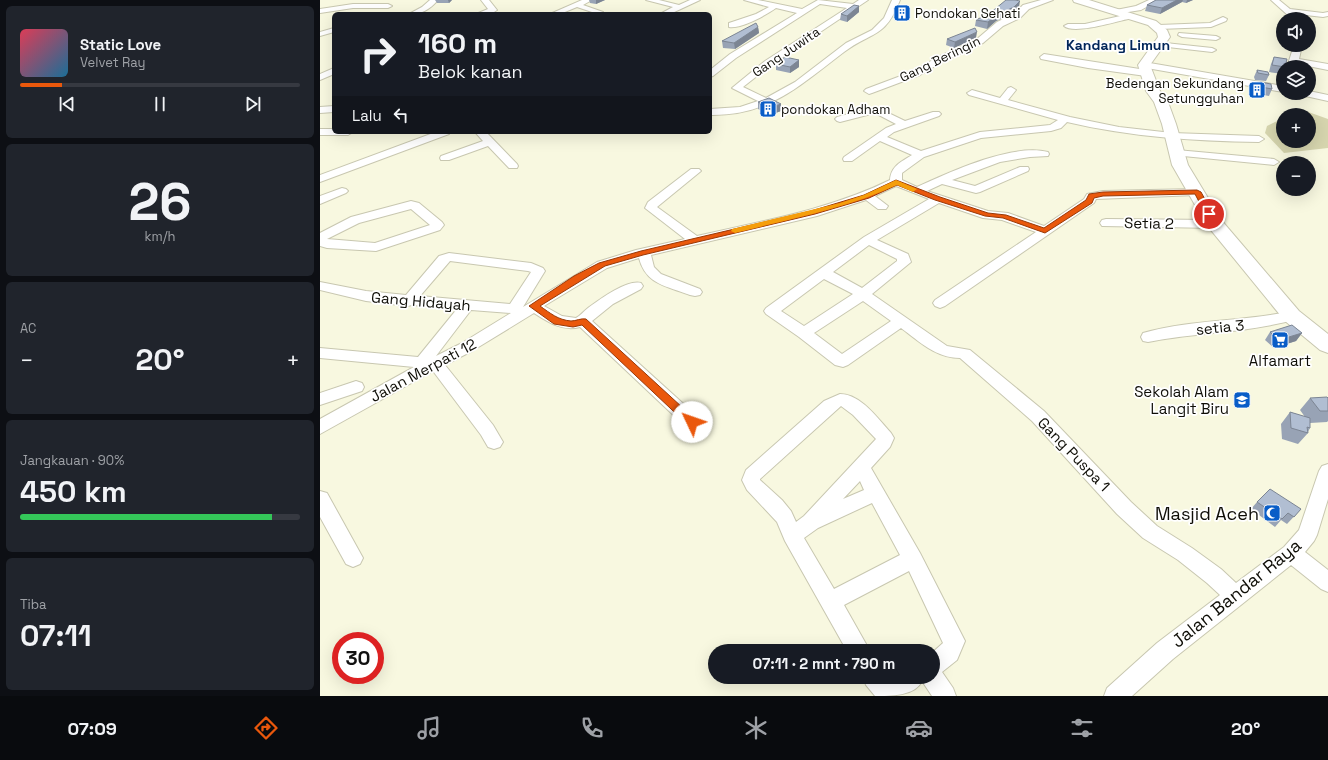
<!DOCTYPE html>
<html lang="id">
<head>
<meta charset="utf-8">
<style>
  :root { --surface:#171b24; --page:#20242c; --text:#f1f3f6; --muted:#9ea1a6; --line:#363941; --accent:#ea580c }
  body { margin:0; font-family:"Space Grotesk",sans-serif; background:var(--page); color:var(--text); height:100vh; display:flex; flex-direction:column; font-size:15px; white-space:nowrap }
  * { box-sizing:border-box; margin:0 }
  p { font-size:13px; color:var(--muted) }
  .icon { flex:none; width:22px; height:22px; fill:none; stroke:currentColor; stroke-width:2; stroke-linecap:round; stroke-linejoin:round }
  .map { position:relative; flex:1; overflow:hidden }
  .details { display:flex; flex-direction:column; gap:6px; padding:6px; background:#0d0f14; width:320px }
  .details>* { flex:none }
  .guide { position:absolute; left:12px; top:12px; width:380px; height:122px; border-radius:6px; box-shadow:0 4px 16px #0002; background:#171b24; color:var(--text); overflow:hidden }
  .buttons { position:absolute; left:956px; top:12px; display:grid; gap:8px }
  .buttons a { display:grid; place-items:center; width:40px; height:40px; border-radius:50%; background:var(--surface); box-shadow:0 4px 16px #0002; font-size:20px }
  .speed { position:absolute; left:12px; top:632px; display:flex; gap:8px; font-size:20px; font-weight:700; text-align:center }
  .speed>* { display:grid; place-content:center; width:52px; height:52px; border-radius:50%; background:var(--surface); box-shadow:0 4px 16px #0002; line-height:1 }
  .speed .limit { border:6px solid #d22; background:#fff; color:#111 }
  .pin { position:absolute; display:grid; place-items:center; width:34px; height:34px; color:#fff; margin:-17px; border:2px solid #fff; border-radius:50%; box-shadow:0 1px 4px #0007 }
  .me { position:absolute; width:44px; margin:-22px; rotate:312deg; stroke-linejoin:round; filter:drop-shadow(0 0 3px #0008) }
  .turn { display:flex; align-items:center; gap:14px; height:84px; padding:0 20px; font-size:18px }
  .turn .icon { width:52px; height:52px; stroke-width:2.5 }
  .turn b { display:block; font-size:28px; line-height:34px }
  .then { display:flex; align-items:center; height:38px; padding:0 20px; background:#0003; gap:8px; font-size:15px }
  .big { font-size:30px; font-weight:600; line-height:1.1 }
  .details .card { flex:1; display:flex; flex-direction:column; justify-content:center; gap:6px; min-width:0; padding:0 14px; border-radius:6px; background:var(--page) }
  .details .dial { align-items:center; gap:0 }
  .dial b { font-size:52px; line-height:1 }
  .song { display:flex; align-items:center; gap:12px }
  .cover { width:48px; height:48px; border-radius:6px; background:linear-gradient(135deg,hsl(350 70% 55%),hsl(200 70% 35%)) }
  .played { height:4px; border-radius:2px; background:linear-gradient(90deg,var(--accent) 15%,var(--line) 15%) }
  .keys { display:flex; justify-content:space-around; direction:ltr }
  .heat { display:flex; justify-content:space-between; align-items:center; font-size:22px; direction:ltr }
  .charge { height:6px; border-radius:3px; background:linear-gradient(90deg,#34c759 90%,var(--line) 0) }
  .trip { position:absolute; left:388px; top:644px; width:232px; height:40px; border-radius:20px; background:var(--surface); box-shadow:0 4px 16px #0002; font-weight:600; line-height:40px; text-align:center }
  .tabs { display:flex; height:64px; justify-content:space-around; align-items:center; background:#090b0e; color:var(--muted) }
  .tabs .icon { width:28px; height:28px }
  .tabs .current { color:var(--accent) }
  .tabs b { font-size:18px; color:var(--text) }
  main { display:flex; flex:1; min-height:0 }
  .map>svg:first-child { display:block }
</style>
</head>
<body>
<main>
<section class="details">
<div class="card">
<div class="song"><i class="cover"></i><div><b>Static Love</b><p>Velvet Ray</p></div></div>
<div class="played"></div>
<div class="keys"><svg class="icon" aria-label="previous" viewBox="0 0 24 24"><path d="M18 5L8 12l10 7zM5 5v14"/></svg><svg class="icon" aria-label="pause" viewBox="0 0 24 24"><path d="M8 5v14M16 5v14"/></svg><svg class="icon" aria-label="next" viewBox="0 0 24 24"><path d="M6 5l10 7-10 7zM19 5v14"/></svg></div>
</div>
<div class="card dial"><b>26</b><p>km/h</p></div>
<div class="card"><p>AC</p>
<div class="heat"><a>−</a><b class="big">20°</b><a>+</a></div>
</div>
<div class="card"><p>Jangkauan · 90%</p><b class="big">450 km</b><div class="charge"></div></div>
<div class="card"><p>Tiba</p><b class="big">07:11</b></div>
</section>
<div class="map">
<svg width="1008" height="696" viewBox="0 0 1008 696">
  <rect width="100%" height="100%" fill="#f8f8e0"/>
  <path fill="#d6d5ae" d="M980 109 1008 119V148L964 153 945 133 947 126 963 118V141H989V115H968Z"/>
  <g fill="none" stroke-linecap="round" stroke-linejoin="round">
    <g stroke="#c8c7b0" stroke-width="2">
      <path id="minor" d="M110 0H118C109 10 102 14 89 14L102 7Z
        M161 0H169L177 10C171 15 163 14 156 14L168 9Z
        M262 0H272L263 5 283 12 278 14 257 7 240 14H230Z
        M326 0H339L359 5 370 0H380L350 14H340L353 7Z
        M424 0H438L482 9 498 0 533 4 539 0H548L451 65 423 87 446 98 475 82 526 43 552 30 564 18 572 0H580C565 39 552 31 524 52 480 85 450 116 390 115V109L420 107 438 101 412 88 445 61 527 8 500 4 416 58 393 76 390 77V70L410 54 477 13 456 8C446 15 422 29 409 27V23L436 14 449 7Z
        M721 0H733L709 9 700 18 683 26 663 43 622 62 600 75 552 93 549 94 544 91 546 89 594 71 616 58 657 39 677 22 694 14 703 5Z
        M829 0H839L821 10 796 14 792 12 796 10 816 6Z
        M951 0H959L970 9 1003 13 1008 12V16L1003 17 977 14V18H971Z
        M33 4H68L72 6 68 8H33L0 13V9Z
        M809 14 813 16 812 18C798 21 754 35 744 26L748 24H765Z
        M903 17 907 19 906 21 891 27 839 29 835 27 839 25 890 23Z
        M14 28V32L0 36V32Z
        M859 33 896 36 900 38 896 40 862 37 858 35Z
        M836 42 892 48 896 50 892 52 839 46H836Z
        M974 45H982L979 59 1008 64V70L978 64 977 67H969V61Z
        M724 54 826 70 830 73 826 76 768 68 721 59 720 57Z
        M824 62 963 86V92L821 67 820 65Z
        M14 68V74L0 80V74Z
        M691 87 696 90 688 100 750 117 799 127 852 133 939 136 944 139 939 142C874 141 811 137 747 122L741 128 731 131 661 138 604 157 582 173V180L597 187C630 172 692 143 728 152L729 154 728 156 710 157 680 162 632 180 655 186 700 167H708L709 169 708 171 660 192 656 193 622 184 607 191 668 211 688 213 724 226 764 199 767 194 783 191 877 189 881 190 883 192 881 194 877 195 776 199 774 203 625 306 620 308 615 306 613 303 615 300 716 232 682 220 663 218 619 203 557 240 588 254 591 262 552 294 627 346 650 350 724 411 811 502 837 526 872 548 901 569 916 583 964 547 979 530 999 471 1002 466 1008 464V499L997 535 994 541 985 552 1008 570V592L1001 589 971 565 853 659 812 696H784L787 688 837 643 900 595 887 583 858 560 823 538 797 514 712 421 640 358C616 358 600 342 581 328L528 365 523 367 515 365 479 337 446 314 444 311 446 308 544 237 609 199 576 186 555 196 568 206 566 209H558L546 200 497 216 331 255 334 267 341 274 380 289 382 292 380 295 375 296 370 295C347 286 326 285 319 258L287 268 224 306 242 316 256 318C260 316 264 311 268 308 279 300 307 279 321 283L323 286 321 289 293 304 272 321 378 417 380 422 378 427 372 429 366 427 260 327C243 332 228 322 214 313L152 351 125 365 173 425 183 442 180 447 174 449 168 447 161 435 113 371 0 434V419L94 367 0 358V348L98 357 137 309 92 305 88 306 46 301 0 290V282L46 291 86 295 119 256 129 253 211 263 223 268 225 271 203 307 277 262 316 250 365 239 325 208 328 202 371 169H379L381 171 337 207 377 236C442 221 509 210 570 180 571 166 581 162 592 155L560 141 532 161H524L523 159 524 157 566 128 576 124 555 113 520 122 517 121 515 119 517 117 556 107 585 121 613 112H619L621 114 619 116 574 132 567 137 601 151 660 132 730 125 738 120 649 95 647 93 652 90 680 98 688 88ZM549 245 577 259V261L542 288 513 272ZM130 261 208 271 211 272 190 304 100 296ZM504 279 533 294 484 326 461 311ZM543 301 571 321 522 354 494 333ZM151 310 191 313 142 343 116 356Z
        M989 91 1008 95V101L981 95 979 93H989Z
        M14 106V112L0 113V107Z
        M0 129H14V132H33L28 135H0Z
        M116 132H130L129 134 0 182V175Z
        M155 132H166L197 164 198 166 197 168H189L168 146 129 160H121L120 158 121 156 163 141Z
        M857 150 954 159 959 162 954 165 853 155 852 153 853 151Z
        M22 188 26 189 28 191 26 193 0 204V196Z
        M91 201 99 203 122 222 124 225 120 230 56 251 7 248 0 246V233L31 217ZM91 209 110 225 55 243 7 239 39 223Z
        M786 219 895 220 899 221 901 224 899 227 895 228 782 226 780 223 782 220Z
        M972 311 977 313 979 316 977 319C928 333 877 332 828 342L823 341 821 337 823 333C871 319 923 322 972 311Z
        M36 381 42 383 44 387 42 391 0 405V393Z
        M520 394C541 394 558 419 571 433L574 438 570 447 551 468 600 553 645 641 637 660 622 672 633 688 636 696H612L602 681C595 696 571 696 555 696L546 685 543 677H569L570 679 573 677H613V652L623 643 589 571 524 605 550 651H527L465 541 457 522 427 490 422 480 426 470 504 401ZM521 406 533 415 556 439 484 516 476 522 471 511 462 500 440 480V479ZM540 481 544 490 523 499ZM552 503 580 555 514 589 484 538 498 528Z
        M0 491 7 493 43 558 40 564 33 567 26 564 0 517Z"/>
    </g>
    <g stroke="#c8c7b0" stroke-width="2">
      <path id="highway" d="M753 0H769L836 21 847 30 850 37 830 65 840 91 848 102 856 124 868 165 902 221 979 311 1008 334V353L1000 350 965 321 886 224 852 165 842 124 834 102 826 91 818 65 838 37 837 33 828 25 754 2Z"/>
    </g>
    <use href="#minor" fill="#fff" fill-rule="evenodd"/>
    <use href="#highway" fill="#fff" fill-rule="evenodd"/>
  </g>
  <path fill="#98a3b5" d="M115 0H132L129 3H117Z
    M269 0H285L276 4 270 3Z
    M836 0H873L866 3 862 2 840 14 825 11 827 5Z
    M539 6V12L527 22 520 20 521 14Z
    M699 7 693 13 676 21 667 29 655 26 656 20Z
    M438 27 439 33 415 49 403 48 402 41Z
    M656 38 634 48 626 45 627 39Z
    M954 57 963 67V72L962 74 949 72 951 64Z
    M479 60V67L470 73 456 70V64Z
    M937 70 949 75 946 81 935 80 934 77Z
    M940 82 952 89 949 96 938 94 937 89Z
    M438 102 461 111 450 115 438 109Z
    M950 332 982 333 976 341 954 348 945 340Z
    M990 398H1008V421L1007 422 990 423V428L988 432V433L978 444 962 439 961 424 970 412 985 417 980 410Z
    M937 502 981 509 967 524 961 520 955 527 931 509Z"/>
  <path fill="#7c8593" d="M128 0H132L129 3Z
    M276 0H285L276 4Z
    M857 0H863L862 2 840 14 842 8Z
    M867 0H873L866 3Z
    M700 1 699 7 693 13 676 21 667 29 668 22 677 15Z
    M539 6V12L527 22V16Z
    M438 27 439 33 415 49 414 43Z
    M657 32 656 38 634 48 635 42Z
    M479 60V67L470 73V67Z
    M461 104V111L450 115 449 108Z
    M982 333 976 341 954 348 959 340Z"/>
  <path fill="#b1bed2" stroke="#7c8593" d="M686 0H695L700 1 694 7 677 15 668 22 656 20 670 13Z
    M836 0H857L842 8 827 5Z
    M534 5 539 6 527 16 521 14Z
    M436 23 438 27 414 43 402 41Z
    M655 28 657 32 635 42 627 39Z
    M465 57 479 60 470 67 456 64Z
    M954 57 967 59 965 67 952 65Z
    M937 70 948 72 949 75 938 73Z
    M940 82 951 84 952 89 941 87Z
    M449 98 461 104 449 108 438 102Z
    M972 325 982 333 959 340 950 332Z
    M1007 397 1008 398V411H1000L990 398Z
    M970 412 990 418V428L987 427 988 433 971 428Z
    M950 489 981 509 974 517 968 513 962 519 937 502Z"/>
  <path fill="#ea580c" stroke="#983908" d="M576 180 620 197 668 213 686 215 724 228 766 200 769 194 783 192 877 190 881 192 893 214 889 216 886 215 875 194 783 196 774 198 772 203 725 233 683 218 665 216 615 200 577 185 549 198 495 214 323 255 285 266 220 306C230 313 238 320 251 321 256 321 261 318 266 319L375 419 377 422 375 425H368L262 325 253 327 234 324 209 306 254 276 279 263 321 251 491 211 544 195Z"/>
  <path fill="#f59e0b" d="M576 180 597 189 593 192 577 185C525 209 470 219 415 233L411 231 412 229 520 203 544 195Z"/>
  <defs>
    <g id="building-square" transform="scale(0.9)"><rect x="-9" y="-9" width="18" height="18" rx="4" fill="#095dc7" stroke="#fff"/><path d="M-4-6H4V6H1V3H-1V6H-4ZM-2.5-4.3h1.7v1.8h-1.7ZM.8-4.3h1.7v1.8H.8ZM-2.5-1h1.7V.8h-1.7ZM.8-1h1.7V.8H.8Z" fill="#fff"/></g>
    <g id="supermarket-square" transform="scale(0.9)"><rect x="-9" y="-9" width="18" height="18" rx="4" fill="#095dc7" stroke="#fff"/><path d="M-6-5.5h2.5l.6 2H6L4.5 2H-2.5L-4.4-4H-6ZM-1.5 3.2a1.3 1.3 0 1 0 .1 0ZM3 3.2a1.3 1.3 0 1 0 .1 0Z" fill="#fff"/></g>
    <g id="school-square" transform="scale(0.9)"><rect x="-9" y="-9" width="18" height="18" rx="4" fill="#095dc7" stroke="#fff"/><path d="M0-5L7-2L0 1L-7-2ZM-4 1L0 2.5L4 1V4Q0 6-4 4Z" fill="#fff"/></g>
    <g id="mosque-square" transform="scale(0.9)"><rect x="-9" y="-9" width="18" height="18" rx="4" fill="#095dc7" stroke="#fff"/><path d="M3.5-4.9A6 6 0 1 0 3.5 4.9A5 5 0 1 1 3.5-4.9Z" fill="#fff"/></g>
  </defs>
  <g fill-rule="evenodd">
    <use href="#building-square" x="582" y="13"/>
    <use href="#building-square" x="937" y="90"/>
    <use href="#building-square" x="448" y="109"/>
    <use href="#supermarket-square" x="960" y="340"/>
    <use href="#school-square" x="922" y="400"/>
    <use href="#mosque-square" x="952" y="513"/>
  </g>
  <g text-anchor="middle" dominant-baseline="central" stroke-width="3.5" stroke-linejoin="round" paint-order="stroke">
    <g font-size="13" fill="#0f0e07" stroke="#fff" text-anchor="start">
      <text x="595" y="13">Pondokan Sehati</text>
      <text x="924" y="83" text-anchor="end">Bedengan Sekundang<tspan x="924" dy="15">Setungguhan</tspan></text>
      <text x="461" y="109">pondokan Adham</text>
    </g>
    <g font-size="13" fill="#0f0e07" stroke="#fff">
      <text transform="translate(466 52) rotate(-34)">Gang Juwita</text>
      <text transform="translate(620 59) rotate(-26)">Gang Beringin</text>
    </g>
    <g font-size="14" font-weight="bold" fill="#022659" stroke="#fff">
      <text x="798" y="45">Kandang Limun</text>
    </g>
    <g font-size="15" fill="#0f0e07" stroke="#fff">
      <text transform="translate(829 223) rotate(1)">Setia 2</text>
      <text transform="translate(101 301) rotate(5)">Gang Hidayah</text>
      <text transform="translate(900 327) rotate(-6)">setia 3</text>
      <text transform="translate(103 370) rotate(-28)">Jalan Merpati 12</text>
      <text transform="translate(754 454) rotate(46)">Gang Puspa 1</text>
    </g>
    <g font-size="15" fill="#0f0e07" stroke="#fff">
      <text x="960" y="360">Alfamart</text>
      <text x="909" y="391" text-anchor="end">Sekolah Alam<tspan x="909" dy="17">Langit Biru</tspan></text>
    </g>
    <g font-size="18" fill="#0f0e07" stroke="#fff" text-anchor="end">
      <text x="939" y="513">Masjid Aceh</text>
    </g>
    <g font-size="18" fill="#0f0e07" stroke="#fff">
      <text transform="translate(916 593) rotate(-39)">Jalan Bandar Raya</text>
    </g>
  </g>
</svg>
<div class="buttons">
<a><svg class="icon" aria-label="sound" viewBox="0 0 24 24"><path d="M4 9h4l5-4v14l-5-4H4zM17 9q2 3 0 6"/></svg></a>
<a><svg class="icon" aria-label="layers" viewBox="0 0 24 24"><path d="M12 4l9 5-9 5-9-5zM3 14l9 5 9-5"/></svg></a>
<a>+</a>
<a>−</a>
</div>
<div class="speed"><div class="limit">30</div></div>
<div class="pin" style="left:889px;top:214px;background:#d93025"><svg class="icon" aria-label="arrive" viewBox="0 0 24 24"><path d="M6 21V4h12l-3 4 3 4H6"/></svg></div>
<svg class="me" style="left:372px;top:422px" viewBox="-20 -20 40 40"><circle r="19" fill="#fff"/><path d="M0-13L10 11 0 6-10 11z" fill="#ea580c"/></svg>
<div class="trip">07:11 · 2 mnt · 790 m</div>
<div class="guide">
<div class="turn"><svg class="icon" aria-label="right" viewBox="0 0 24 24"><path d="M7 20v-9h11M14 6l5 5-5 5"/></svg><div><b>160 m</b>Belok kanan</div></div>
<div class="then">Lalu<svg class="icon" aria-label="left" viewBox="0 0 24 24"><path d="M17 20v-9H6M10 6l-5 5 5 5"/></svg></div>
</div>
</div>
</main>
<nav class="tabs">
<b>07:09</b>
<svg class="icon current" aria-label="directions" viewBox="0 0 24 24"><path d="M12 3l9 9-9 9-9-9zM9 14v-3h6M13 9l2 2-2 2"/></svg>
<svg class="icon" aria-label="music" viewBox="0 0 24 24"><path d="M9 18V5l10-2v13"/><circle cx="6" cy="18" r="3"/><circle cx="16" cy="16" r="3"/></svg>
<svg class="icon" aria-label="phone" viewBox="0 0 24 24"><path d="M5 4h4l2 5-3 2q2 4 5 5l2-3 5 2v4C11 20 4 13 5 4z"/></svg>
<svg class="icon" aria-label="climate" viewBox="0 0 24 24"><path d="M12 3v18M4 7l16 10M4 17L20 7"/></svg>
<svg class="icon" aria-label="car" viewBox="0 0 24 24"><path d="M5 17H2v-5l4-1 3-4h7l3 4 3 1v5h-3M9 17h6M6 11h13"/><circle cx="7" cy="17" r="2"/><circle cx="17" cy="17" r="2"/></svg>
<svg class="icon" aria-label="filters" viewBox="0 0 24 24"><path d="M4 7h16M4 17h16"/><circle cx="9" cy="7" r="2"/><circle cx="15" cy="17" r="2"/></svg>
<b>20°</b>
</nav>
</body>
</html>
